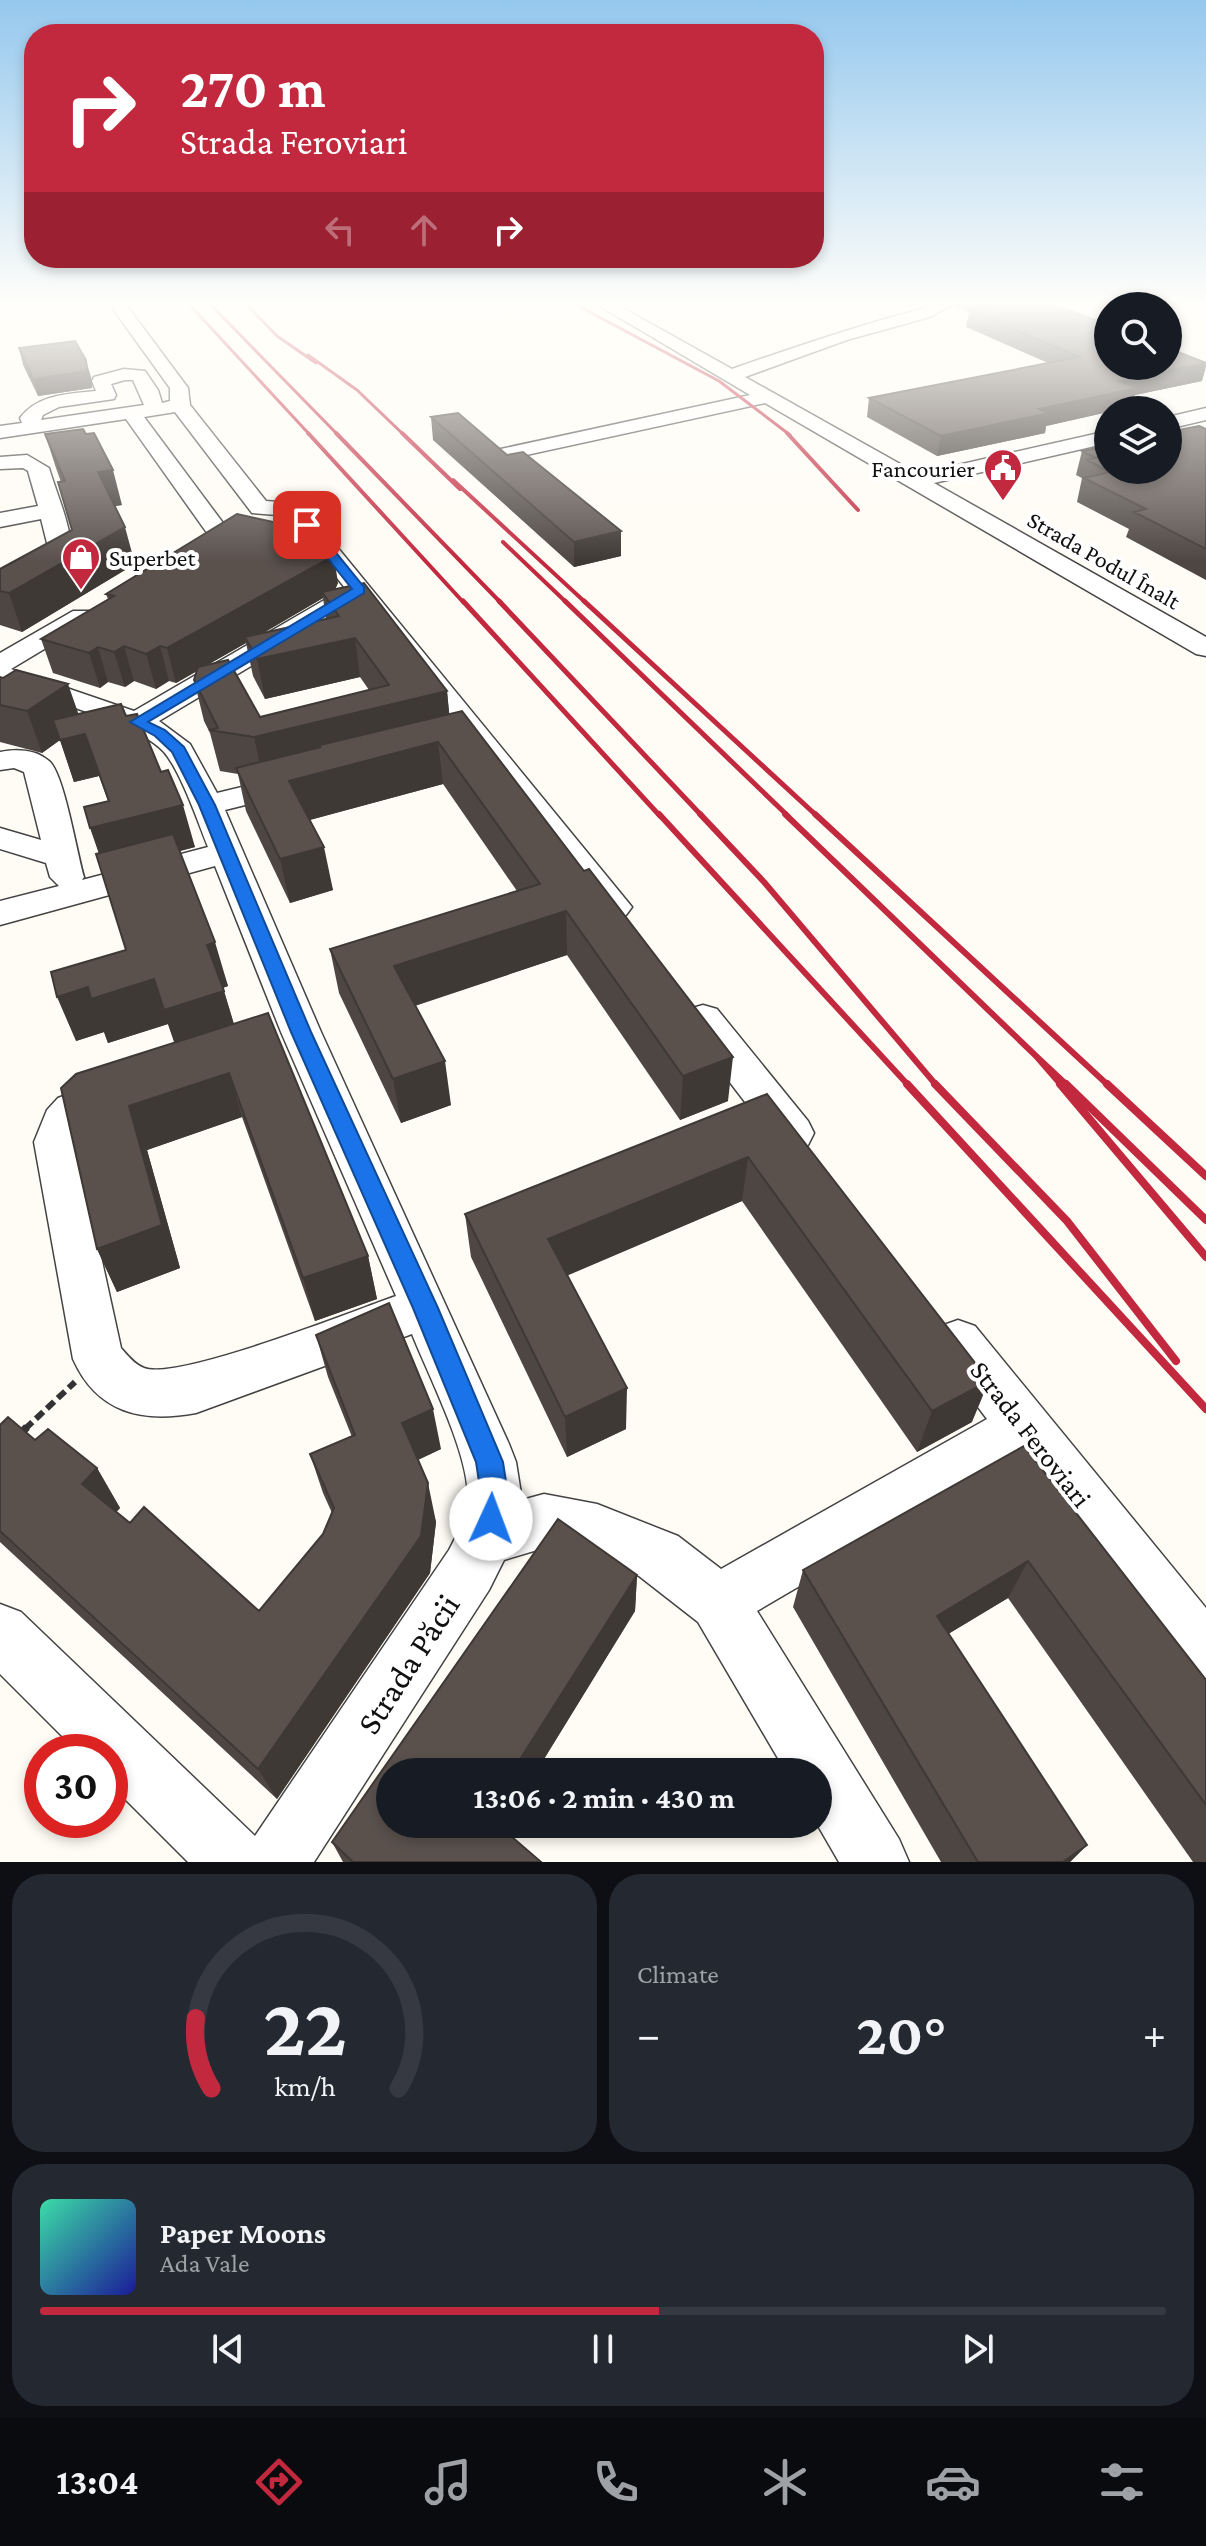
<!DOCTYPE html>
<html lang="en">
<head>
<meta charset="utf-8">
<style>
  :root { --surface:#171b24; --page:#242831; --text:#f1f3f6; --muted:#9ea1a6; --line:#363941; --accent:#c2283e }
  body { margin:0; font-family:"Crimson Pro",serif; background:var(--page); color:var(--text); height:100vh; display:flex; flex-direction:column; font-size:30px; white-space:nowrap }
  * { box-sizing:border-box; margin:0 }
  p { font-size:26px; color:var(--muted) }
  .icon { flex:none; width:44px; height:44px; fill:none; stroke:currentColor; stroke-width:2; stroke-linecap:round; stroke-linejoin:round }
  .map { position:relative; height:1862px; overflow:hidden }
  .drawer { display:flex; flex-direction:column; gap:12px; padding:12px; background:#0d0f14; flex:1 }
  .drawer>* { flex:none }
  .hud { position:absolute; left:24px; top:24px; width:800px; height:244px; border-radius:32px; box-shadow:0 4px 12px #0003; background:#c2283e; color:#fff; overflow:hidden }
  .buttons { position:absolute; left:1094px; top:292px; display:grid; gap:16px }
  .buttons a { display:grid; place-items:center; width:88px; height:88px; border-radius:50%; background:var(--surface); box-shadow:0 4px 12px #0003; font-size:40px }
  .speed { position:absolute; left:24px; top:1734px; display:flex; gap:16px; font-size:40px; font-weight:700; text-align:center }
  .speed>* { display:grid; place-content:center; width:104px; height:104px; border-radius:50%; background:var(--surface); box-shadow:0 4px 12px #0003; line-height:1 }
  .speed .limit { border:12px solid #d22; background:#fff; color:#111 }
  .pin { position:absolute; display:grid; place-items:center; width:68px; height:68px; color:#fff; margin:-34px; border-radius:16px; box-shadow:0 4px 12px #0006 }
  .me { position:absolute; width:88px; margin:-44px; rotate:2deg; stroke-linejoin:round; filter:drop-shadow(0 0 6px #0008) }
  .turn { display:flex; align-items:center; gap:28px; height:168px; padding:0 24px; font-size:36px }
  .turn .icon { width:104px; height:104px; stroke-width:2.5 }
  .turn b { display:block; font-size:56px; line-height:68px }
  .lanes { display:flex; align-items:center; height:76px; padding:0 24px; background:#0003; justify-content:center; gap:40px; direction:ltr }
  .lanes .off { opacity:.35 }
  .big { font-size:60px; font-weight:700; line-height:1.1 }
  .drawer .tile { flex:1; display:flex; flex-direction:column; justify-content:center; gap:12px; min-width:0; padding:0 28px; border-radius:32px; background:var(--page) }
  .drawer .dial { align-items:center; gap:0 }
  .dial svg { height:208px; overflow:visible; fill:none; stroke:var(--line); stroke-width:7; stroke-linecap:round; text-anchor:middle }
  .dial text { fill:var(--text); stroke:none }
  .song { display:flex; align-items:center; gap:24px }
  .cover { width:96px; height:96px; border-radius:12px; background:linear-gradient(135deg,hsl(160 70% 55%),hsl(240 70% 35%)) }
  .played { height:8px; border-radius:4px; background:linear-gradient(90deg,var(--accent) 55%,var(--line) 55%) }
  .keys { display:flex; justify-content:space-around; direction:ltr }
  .heat { display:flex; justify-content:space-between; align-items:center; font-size:44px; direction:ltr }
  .drawer .tiles { flex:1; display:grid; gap:12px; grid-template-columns:1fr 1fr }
  .tile:last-child { grid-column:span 2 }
  .trip { position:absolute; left:376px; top:1758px; width:456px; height:80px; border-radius:40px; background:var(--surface); box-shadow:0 4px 12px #0003; font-weight:700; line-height:80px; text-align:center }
  .tabs { display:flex; height:128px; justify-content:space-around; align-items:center; background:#090b0e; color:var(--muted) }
  .tabs .icon { width:56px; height:56px }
  .tabs .current { color:var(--accent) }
  .tabs b { font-size:36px; color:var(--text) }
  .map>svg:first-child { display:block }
</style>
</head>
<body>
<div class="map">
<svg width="1206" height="1862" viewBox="0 0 1206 1862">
  <rect width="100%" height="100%" fill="#fffcf5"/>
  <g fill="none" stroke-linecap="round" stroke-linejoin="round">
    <g stroke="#444" stroke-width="3">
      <path id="minor" d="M108 302H124L188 388 190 405 266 501 290 503 315 520 632 907 626 915 614 919 602 915 356 603 159 721 190 744 217 793 291 775 302 777 307 784 302 791 225 810 321 1032 509 1444 516 1462 522 1500 544 1494 597 1504 678 1536 721 1569 987 1419 941 1358 933 1342 941 1326 958 1320 975 1326 1206 1608V1684L1185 1675 1018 1458 757 1611 899 1839 909 1862H839L817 1824 818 1772H786L698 1622 639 1576 597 1560 544 1548 504 1560 489 1590 314 1862H188L110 1784V1752H78L0 1674V1604L21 1612 255 1836 449 1550C457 1535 464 1521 467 1504 474 1463 428 1375 412 1334L196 1413C142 1423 97 1413 73 1359L34 1142 47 1110 58 1098 109 1079 124 1084 130 1095 124 1106C102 1113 82 1117 76 1142L121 1348C127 1355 135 1365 144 1368 178 1381 353 1311 396 1296L281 1032 215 866 0 925V901L59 886 50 877 46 863 0 849V828L41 840 24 772 14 768 0 770V752C16 749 35 749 49 761 64 773 77 854 84 877L82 880 208 847C198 822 181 772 164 752 136 721 42 699 0 684V653L73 611H91L95 616 91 621 11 669 134 711 345 588 299 530 277 515 252 513 175 412 144 417 232 535 228 540H212L126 419 0 438V426L22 423 20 418C38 394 68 394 96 391L92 381 94 377 124 369 145 371 158 390 162 403 170 401V388ZM125 380H133L144 405 41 420 43 415 59 407 114 399 116 395 111 384Z
        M593 302H612L732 369C789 349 845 330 903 314 923 309 936 302 957 302L930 317 847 340 745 377 918 474 1108 431V443L934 483 1206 637V656L1196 654 765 403 503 460 496 458 493 454 496 450 750 395Z
        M1206 408V420L1168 429V417Z
        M27 455 49 468C56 492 69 520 71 546 75 580 25 599 0 606V590L38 568 48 547 41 519 0 527V513L38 506 28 471 23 468 0 469V457Z
        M703 1005 717 1009 808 1121 814 1133 808 1145 793 1150 778 1145 689 1029 684 1019 689 1009Z"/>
    </g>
    <path stroke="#333" stroke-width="6" stroke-dasharray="10 5" stroke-linecap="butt" d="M25 1429 75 1382"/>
    <path stroke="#333" stroke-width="8" stroke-dasharray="13 6" stroke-linecap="butt" d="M21 1433 27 1427"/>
    <use href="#minor" fill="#fff" fill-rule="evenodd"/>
    <path stroke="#c2283e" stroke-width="3" d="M187 302 310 435
      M208 302 338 435
      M244 302 277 336 316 363
      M571 302 719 381 790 435
      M308 355 357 390 404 435"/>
    <path stroke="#c2283e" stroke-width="4" d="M308 433 464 603
      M336 433 501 603
      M402 433 460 489
      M787 433 858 510
      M453 480 586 603
      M503 542 567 603"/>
    <path stroke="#c2283e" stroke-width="5" d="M463 601 660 816
      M499 601 702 816
      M565 601 788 816
      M584 601 817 816"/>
    <path stroke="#c2283e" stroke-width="6" d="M659 814 909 1086
      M700 814 764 882 937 1086
      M785 814 1036 1056
      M815 814 1109 1086
      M1062 1086 1036 1056 1068 1086"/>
    <path stroke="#c2283e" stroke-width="8" d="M907 1084 1206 1409
      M935 1084 1067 1221 1176 1361
      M1060 1084 1206 1257
      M1066 1084 1206 1220
      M1107 1084 1206 1176"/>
  </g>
  <path fill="#4d4642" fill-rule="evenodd" d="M957 302H1048L1206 362V367L1202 381 1135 395 1132 407 1108 410V412L1046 426 1045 433 937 456 867 417 869 398 1048 363 966 327 969 312 956 307Z
    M19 348 91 377 92 388 38 396 23 365Z
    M431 417 621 556 574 567 433 440Z
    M1206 429V580L1126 537 1129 529 1077 502 1082 478 1076 475 1082 451Z
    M45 434 122 505 115 506 135 564 22 632 0 625V569L72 530 61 482 56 468Z
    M338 583 335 589 447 691 449 714 728 1101 680 1120 567 955 415 1006 451 1105 401 1123 339 993 330 949 517 891 443 784 310 820 333 890 290 903 246 811 238 774 220 771 210 733 204 721 194 680 197 671 176 683 169 681 156 689 134 681 125 687 108 682 100 688 53 673 41 639 108 599 106 594ZM323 598 326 619 263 633ZM246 643 253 676 265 699 360 677 369 690 260 717 207 665Z
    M0 677 78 714 126 716 161 772 195 847 180 851 228 986 223 988 234 1024 368 1256 377 1299 315 1321 242 1117 147 1150 180 1268 117 1292 97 1249 175 1043 168 1024 108 1043 104 1032 76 1041 126 950 99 853 84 807 108 801 99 776 74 782 60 740 42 753 0 742Z
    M767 1094 972 1422 917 1452 742 1201 567 1275 626 1429 567 1457 471 1257 465 1214Z
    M316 1335 441 1449 418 1460 436 1522 430 1573 277 1799 0 1542V1425L97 1468 120 1508 116 1512 130 1523 259 1611 323 1534 332 1513 323 1493 310 1454 352 1437 328 1377Z
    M1024 1446 1206 1680V1862H1193L1008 1598 948 1634 1087 1845 1070 1862H941L793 1607 803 1570Z
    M558 1519 637 1575 635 1611 536 1772H390V1824H503L501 1828 541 1862H343L332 1842Z"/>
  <path fill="#3f3936" d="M86 360 91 377 92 388 38 396 33 379Z
    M1206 363 1202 381 1135 395 1132 407 1117 410H1108V412L1046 426 1045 433 937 456 941 436 1039 409 1119 381Z
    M113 470 122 505 108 507 98 472Z
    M125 527 135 564 22 632 9 593Z
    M621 531V556L574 567V542Z
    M333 550 338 583 334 592H322L323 598 248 642 245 637 246 643 176 683 167 648Z
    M355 638 360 677 265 699 257 659Z
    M124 646 134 681 125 687 114 652Z
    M160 646 169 681 156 689 146 654Z
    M98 647 108 682 100 688 89 653Z
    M68 684 82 724 42 753 27 711Z
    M447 691 451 731 316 746 319 764 263 778 254 737Z
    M85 734 99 776 74 782 60 740Z
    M438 742 443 784 298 823 289 781Z
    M183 805 195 847 105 871 90 828Z
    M324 847 333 890 290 903 280 859Z
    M566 911 567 955 401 1010 394 966Z
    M215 942 228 986 219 989 207 945Z
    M154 979 224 991 237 1035 178 1054 168 1024 108 1043 104 1032 76 1041 57 997 88 987Z
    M733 1057 728 1101 680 1120 683 1076Z
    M445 1061 451 1105 401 1123 393 1079Z
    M229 1073 242 1117 147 1150 180 1268 117 1292 97 1249 129 1106Z
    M748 1157 742 1201 550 1283 548 1239Z
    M368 1256 377 1299 315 1321 303 1278Z
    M989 1381 972 1422 917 1452 932 1411Z
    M627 1388 626 1429 567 1457 565 1417Z
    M433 1409 441 1449 411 1463 402 1423Z
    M97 1468 120 1508 106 1523 82 1484Z
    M428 1483 436 1522 430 1573 277 1799 258 1769Z
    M1028 1561 1008 1598 920 1651 937 1616Z
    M637 1575 635 1611 536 1772H512Z
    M1087 1845 1070 1862H1063Z"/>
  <path fill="#5a514d" stroke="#3f3936" stroke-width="2" d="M988 302H1048L1108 325V366H1168V348L1206 363 1119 381 1137 388 1039 409 1049 413 941 436 869 398 1079 357 969 310 997 305Z
    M75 341 86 360 87 371 33 379 19 348Z
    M458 413 507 455 523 452 621 531 574 542 431 417Z
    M1199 426 1206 429V549L1134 512 1146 509 1084 478 1110 472 1087 460 1096 458 1082 451 1108 446V470H1168V432Z
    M83 429 86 434 94 433 113 470 98 472 125 527 9 593 0 591V569L72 530 58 482 65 481 45 434Z
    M237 514 273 522 305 516 333 550 328 559 167 648 160 646 146 654 124 646 114 652 98 647 89 653 41 639 114 596 106 594Z
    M364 583 447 691 254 737 209 730 218 728 194 680 198 667 228 660 260 717 389 685 355 638 257 659 245 637 339 616 322 592Z
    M16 670 68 684 27 711 0 705V677L3 678Z
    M121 704 126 716 137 714 161 772 168 770 183 805 90 828 84 807 109 801 85 734 60 740 53 720Z
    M462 711 584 871 589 869 733 1057 683 1076 566 911 394 966 445 1061 393 1079 330 949 540 884 438 742 289 781 324 847 280 859 236 768 321 747 316 746Z
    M173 834 215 942 207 945 224 991 164 1010 154 979 91 999 88 987 57 997 51 972 126 950 96 854Z
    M268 1013 368 1256 303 1278 229 1073 129 1106 162 1225 97 1249 61 1088 76 1074Z
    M767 1094 989 1381 932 1411 748 1157 548 1239 627 1388 565 1417 465 1214Z
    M389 1303 433 1409 402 1423 428 1483 421 1536 258 1769 0 1531V1425L8 1417 35 1440 48 1429 97 1468 82 1484 130 1523 144 1507 259 1611 323 1534 334 1508 310 1454 355 1435 316 1335Z
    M1024 1446 1206 1680V1805L1028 1561 937 1616 1087 1845 1063 1862H978L803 1570Z
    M558 1519 637 1575 512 1772H390V1824H497L541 1862H353L332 1842Z"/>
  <linearGradient id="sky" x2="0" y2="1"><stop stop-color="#95c8ee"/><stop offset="0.54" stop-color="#fffefa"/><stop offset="1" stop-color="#fffefa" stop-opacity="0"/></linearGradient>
  <rect width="1206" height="562" fill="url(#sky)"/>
  <path fill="#1a73e8" stroke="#114b97" stroke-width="2" d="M303 522H311L364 587V593L148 722 165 730 184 747 215 805 311 1032 438 1308 503 1462 509 1501 501 1529 491 1533 481 1529 477 1519 482 1501 476 1462 413 1308 291 1032 199 805 172 752 155 736 130 722 352 589 303 527Z"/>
  <defs>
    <g id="civic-pin" transform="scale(2)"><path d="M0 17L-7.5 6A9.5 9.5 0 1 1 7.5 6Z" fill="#c2283e" stroke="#fff"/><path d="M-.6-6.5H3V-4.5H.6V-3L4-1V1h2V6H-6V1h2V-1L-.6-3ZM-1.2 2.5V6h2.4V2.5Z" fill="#fff"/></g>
    <g id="shop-pin" transform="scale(2)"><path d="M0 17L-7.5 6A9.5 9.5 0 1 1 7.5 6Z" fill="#c2283e" stroke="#fff"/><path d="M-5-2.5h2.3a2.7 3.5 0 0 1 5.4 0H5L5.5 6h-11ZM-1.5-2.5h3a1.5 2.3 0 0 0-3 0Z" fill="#fff"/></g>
  </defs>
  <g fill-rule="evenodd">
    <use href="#civic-pin" x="1003" y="468"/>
    <use href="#shop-pin" x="81" y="557"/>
  </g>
  <g text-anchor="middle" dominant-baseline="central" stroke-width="8" stroke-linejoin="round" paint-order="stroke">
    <g font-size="24" fill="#111" stroke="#fff" text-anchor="end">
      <text x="975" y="468">Fancourier</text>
      <text x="109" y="557" text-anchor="start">Superbet</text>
    </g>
    <g font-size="24" fill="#111" stroke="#fff">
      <text transform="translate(1104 560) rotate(30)">Strada Podul Înalt</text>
    </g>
    <g font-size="28" fill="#111" stroke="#fff">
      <text transform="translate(1031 1434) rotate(52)">Strada Feroviari</text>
    </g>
    <g font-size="34" fill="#111" stroke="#fff">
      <text transform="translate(408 1664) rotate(-57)">Strada Păcii</text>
    </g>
  </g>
</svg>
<div class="buttons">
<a><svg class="icon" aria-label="search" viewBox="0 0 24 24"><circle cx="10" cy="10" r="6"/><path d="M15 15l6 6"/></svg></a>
<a><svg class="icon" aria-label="layers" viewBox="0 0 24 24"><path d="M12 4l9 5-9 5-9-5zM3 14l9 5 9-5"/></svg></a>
</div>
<div class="speed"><div class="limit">30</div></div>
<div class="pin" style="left:307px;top:525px;background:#d93025"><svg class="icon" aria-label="arrive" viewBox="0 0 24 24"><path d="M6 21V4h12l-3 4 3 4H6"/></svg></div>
<svg class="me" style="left:491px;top:1519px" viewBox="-20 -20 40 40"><circle r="19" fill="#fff"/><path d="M0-13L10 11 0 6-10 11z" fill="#1a73e8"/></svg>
<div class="trip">13:06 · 2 min · 430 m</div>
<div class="hud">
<div class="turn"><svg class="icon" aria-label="right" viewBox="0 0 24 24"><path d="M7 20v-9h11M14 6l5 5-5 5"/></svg><div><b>270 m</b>Strada Feroviari</div></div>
<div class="lanes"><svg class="icon off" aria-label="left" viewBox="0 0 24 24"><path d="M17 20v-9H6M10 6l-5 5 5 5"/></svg><svg class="icon off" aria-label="ahead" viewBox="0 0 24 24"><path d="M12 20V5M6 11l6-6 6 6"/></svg><svg class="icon" aria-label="right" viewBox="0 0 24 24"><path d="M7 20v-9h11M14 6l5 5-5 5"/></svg></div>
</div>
</div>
<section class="drawer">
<div class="tiles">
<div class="tile dial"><svg viewBox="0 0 100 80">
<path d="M14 69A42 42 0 1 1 86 69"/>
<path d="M14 69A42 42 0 0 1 8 42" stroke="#c2283e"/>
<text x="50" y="56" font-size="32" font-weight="700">22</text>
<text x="50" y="72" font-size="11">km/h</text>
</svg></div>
<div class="tile"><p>Climate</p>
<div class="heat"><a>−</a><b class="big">20°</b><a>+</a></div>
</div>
<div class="tile">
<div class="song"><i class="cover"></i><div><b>Paper Moons</b><p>Ada Vale</p></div></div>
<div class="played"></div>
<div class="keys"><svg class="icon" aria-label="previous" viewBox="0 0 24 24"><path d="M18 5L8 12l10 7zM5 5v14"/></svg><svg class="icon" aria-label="pause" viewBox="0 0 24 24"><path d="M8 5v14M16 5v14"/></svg><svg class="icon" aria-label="next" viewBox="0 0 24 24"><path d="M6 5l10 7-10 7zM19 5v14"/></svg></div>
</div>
</div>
</section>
<nav class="tabs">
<b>13:04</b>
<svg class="icon current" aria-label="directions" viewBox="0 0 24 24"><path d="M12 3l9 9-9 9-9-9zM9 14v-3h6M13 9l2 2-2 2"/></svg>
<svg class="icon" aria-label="music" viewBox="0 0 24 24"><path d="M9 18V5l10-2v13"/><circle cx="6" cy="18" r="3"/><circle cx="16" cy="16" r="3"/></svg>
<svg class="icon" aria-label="phone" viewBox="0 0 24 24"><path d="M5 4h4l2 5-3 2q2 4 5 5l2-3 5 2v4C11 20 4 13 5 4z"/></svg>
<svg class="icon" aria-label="climate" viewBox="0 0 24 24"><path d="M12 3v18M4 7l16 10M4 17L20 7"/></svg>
<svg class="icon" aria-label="car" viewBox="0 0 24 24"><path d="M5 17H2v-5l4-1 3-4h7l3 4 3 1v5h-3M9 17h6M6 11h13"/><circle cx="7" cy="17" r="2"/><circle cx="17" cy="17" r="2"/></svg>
<svg class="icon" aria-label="filters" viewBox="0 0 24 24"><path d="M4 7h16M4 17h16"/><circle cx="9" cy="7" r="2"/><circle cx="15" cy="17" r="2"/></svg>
</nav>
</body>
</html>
